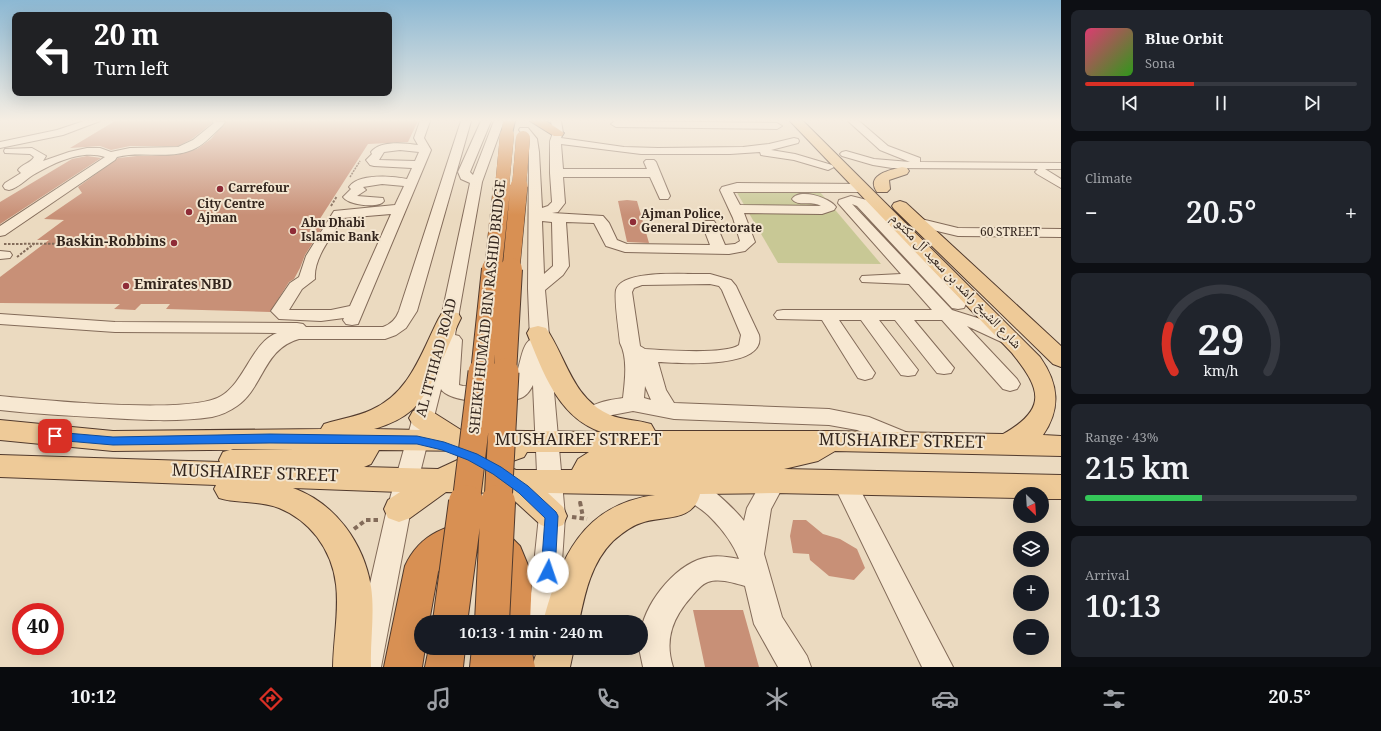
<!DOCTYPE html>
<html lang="en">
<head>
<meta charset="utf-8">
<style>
  :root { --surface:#171b24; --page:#20242c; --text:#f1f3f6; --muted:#9ea1a6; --line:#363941; --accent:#d93025 }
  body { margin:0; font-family:Georgia,"Noto Naskh Arabic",serif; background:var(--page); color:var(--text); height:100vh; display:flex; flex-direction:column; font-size:15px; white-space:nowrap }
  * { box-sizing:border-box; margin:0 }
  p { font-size:13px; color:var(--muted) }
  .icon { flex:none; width:22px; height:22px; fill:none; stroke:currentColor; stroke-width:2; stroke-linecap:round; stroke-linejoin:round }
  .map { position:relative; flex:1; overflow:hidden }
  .sheet { display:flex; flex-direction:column; gap:10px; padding:10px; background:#0d0f14; width:320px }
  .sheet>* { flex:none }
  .top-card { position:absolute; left:12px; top:12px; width:380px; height:84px; border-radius:8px; box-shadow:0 4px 16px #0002; background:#202124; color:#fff; overflow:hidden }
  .needle { width:26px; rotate:155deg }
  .tools { position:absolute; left:1013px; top:487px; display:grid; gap:8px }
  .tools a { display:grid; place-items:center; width:36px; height:36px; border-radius:50%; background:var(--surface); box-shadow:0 4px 16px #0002; font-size:20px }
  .speed { position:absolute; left:12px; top:603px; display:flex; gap:8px; font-size:20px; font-weight:700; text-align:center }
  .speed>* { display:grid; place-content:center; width:52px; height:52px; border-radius:50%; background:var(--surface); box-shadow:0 4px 16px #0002; line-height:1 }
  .speed .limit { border:6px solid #d22; background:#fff; color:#111 }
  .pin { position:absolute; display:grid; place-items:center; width:34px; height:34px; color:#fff; margin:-17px; border-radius:8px; box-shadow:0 2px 6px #0006 }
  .me { position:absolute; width:44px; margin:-22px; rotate:4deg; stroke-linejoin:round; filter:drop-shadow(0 0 3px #0008) }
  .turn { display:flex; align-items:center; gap:14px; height:84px; padding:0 16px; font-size:18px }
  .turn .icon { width:52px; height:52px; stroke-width:2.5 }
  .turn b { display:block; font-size:28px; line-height:34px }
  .big { font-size:30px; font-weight:600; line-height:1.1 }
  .sheet .card { flex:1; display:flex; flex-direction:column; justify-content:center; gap:6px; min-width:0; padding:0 14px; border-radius:8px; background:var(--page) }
  .sheet .dial { align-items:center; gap:0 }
  .dial svg { height:104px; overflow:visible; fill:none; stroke:var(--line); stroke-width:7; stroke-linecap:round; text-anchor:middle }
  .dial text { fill:var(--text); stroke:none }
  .song { display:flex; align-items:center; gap:12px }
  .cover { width:48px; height:48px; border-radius:6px; background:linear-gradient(135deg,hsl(340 70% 55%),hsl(110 70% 35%)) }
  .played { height:4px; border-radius:2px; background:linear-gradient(90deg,var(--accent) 40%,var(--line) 40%) }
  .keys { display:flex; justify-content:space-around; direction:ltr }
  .heat { display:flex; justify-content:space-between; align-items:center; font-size:22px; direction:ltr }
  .charge { height:6px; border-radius:3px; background:linear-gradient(90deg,#34c759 43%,var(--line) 0) }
  .trip { position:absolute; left:414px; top:615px; width:234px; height:40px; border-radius:20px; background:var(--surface); box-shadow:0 4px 16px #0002; font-weight:600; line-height:40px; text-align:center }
  .menu { display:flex; height:64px; justify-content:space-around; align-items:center; background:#090b0e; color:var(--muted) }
  .menu .icon { width:28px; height:28px }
  .menu .current { color:var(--accent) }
  .menu b { font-size:18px; color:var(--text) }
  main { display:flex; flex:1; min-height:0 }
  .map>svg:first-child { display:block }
</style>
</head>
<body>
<main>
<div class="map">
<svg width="1061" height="667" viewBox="0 0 1061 667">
  <rect width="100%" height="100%" fill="#ebdac0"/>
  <path fill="#c8c895" d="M736 191 820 192 881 264 778 263Z"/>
  <path fill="#c89077" d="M115 121H211L212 123 192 139 178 146H130L111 150 100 146 70 148Z
    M226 121H418L408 142 368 144 314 228H322L305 255 300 268 294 279 289 282 270 312 166 309 170 304H141L135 310 114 309 120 304 0 303V277L49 240H37L64 220 44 219 82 193 78 187 118 158 137 156 177 155 197 149 211 139Z
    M87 156 101 158 0 224V202L72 159Z
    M627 200 637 201 649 243 627 242 618 201Z
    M793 520H806L823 534 840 539 857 549 865 568 854 580 829 576 810 560 809 554 793 553 790 536Z
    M693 610H743L759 667H705Z"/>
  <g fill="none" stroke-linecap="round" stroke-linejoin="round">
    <g stroke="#836b59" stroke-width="2">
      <path id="minor" d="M84 121H100L63 135 0 148V142L57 130Z
        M212 121 225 122 222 126C214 133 206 143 196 148 171 161 143 150 117 157L115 160 5 235 0 236V226L105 157C82 149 53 163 33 175 25 180 18 188 9 190L5 189 3 186 5 183 21 173 18 170C22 164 31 163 34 157L30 154 5 153 4 151 5 149 32 148 46 156 43 161 69 152 87 148H100L111 152 130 148 178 147 193 140 214 123Z
        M420 121H430L424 138 431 150 358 324 352 325 346 324 343 320 344 318 321 321 279 319 271 311 290 283 299 277 306 256 334 211 395 205 404 186 382 184 363 187 366 190 357 196 383 198 384 201C379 209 348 205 343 197L351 189 349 187C358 173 393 176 407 179L412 168 374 166 370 165 366 160 372 154 371 152C380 140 405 143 418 145L414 138ZM400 150 419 152 415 161 379 160 384 152ZM391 214 350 306 331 310H289L302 289 315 279C313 258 333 235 343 218Z
        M461 121H471L417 311 406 328 396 335 385 339H299C263 349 264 387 237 406 230 411 221 415 212 417 178 422 143 420 109 418 73 416 36 414 0 410V396C41 400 191 415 221 396 245 382 252 342 277 333L115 332 0 324V314L115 322 297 323 303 324 306 327H383C391 324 396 319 399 311Z
        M481 121H491L470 172 473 175 494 121H504L482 182 455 335 459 336 462 340 459 385 463 386 509 387C521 376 519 347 530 340L528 289 529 152 527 140 519 130 520 128H528L537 139 539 152 542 208 548 206 552 202 550 173V141L553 133 551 121H561L563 133 561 138 624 147 658 148 743 147 769 144 794 138 798 139 799 141 798 143 771 150 795 154 832 165 834 167 828 170 794 160 761 155 760 152 730 154H641L561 144 563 169H647L644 162 646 160H654L656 162 670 196 668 199H660L650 177H563L565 203 558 212 552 213 603 216 609 223 617 240 627 244 710 245 702 224 704 221H714L716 224 725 245 735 244 740 241 733 218 720 190 722 187 737 183 863 184 869 188 863 192H733L740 205 821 206C812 200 797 207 792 199 799 188 829 197 836 207L834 210 822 214 744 213 755 242 745 251 729 254 625 252 606 246 594 223 566 222 569 266 563 275 545 290 565 516 558 622H528L539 516 533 385C531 389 527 395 523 397 508 405 450 404 441 389L411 509 381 667H351L387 509 441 318 470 183 461 179 458 172ZM542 221 552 222 553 266 544 274Z
        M615 121 777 123 782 126 777 129 616 127 611 124Z
        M848 121H859L888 146 920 158V162L1061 163V169H1045L1061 179V188L1037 174 1035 172 1038 169 892 168 873 165 842 156 840 154 842 152 846 151 874 159 910 162 880 150Z
        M851 196 867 200 966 304 964 308 958 309 952 308 857 206 852 204 952 310 987 321 1016 336 1019 340 1016 344 1010 346 967 326 1017 379 1020 384 1017 389 1010 391 1003 389 942 320H914L954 368 951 373 944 374 937 373 895 320H879L918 370 915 375 908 376 901 375 861 320H839L875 373 872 378 865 380 858 378 822 320 777 319 774 315 777 311 783 310H932L909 284 862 282 860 279 862 276 901 274 838 203 839 200Z
        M917 218 958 228 1061 229V237L958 236 912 225 910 222 912 219Z
        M0 251 10 252 12 255 10 258 0 259Z
        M710 274 731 280 736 286 759 335C767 370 678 363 658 362L666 390 674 403 829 409 869 417 913 435 916 441 913 447 905 449 857 430 829 425 674 419 633 411 612 415 591 424 584 421 580 416C588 403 609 400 623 398 625 381 628 358 620 343 619 331 614 300 616 290 622 268 691 275 710 274ZM710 284 719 286 722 290 741 335 739 345C725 355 664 350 645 349L640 346 632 292 634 288 642 285ZM645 386 651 400 644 398Z
        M774 471 782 474 786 481 771 509 764 554 782 617 807 656 811 667H778L754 624 745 586C734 583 720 578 708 582 702 584 696 591 692 596 673 617 664 639 673 667H643L639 648H641C641 642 640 635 641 630 647 600 678 561 709 557 719 555 729 557 739 559 734 545 722 529 711 518 699 505 680 499 672 483L676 476C678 475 682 473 685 474 699 475 735 509 744 521L747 508 766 474Z
        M845 473 853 476 953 667H922L833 483 837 476Z"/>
    </g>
    <g stroke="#513a2d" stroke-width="2">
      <path id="major" d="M790 121H803L1040 357C1059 384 1061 409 1043 435L1061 436V456L835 451 818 461 784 469 1061 475V499H1042V494H1020V498L774 493 700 494C693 523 662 515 641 523 631 526 621 534 613 541 591 563 585 593 579 622H543C560 558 582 505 655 495L548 493 563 507 567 516 563 525 552 529 541 525 506 493 446 492 410 518 399 522 388 518 384 509 388 500 400 492 293 488C335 503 364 543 371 587 375 613 370 641 371 667H333C334 620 348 578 317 537 307 524 294 514 279 508 259 500 238 504 219 498L214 489 216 485 0 477V455L220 462 219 460 223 452 233 449H295L113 451 0 440V420L113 431 321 429 324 424C339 419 356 417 371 410 410 393 421 353 439 318L442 313 450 312 458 313 461 318C448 344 433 390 413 409 402 419 388 425 374 429L420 430 413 425 409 418 413 411 422 409 431 411 461 430 601 432C558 417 543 372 527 333L530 328 538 326 546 328C567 359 572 398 610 415 623 420 638 420 651 424L655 431H828L1003 434C1048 409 1041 389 1012 353ZM379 450 477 451 438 469 364 467 371 464ZM527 452H589L578 459 572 470H516L507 466 490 469 524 457Z
        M902 167 907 168 909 171 907 174 889 180 890 189 887 192H877C865 175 890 170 902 167Z
        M900 201 906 203 1061 346V367L1053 364 894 209 892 206 894 203Z
        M538 648H574L570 667H532Z"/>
    </g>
    <g stroke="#513a2d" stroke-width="2">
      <path id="highway" d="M503 121H515L511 138H503L501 135Z
        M530 121H546L564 133 562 136H554Z
        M483 521 505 531 520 546 532 575 530 622H494C496 597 506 564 479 549L463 550 445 561 438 572 429 622H421V648H425L422 667H384L405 566C420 533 449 523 483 521Z
        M429 648H465L463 667H425Z
        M472 648H531L535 667H470Z"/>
    </g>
    <path stroke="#836b59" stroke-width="1.5" stroke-dasharray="2 1" stroke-linecap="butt" d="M350 177 360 161"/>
    <path stroke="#836b59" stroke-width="2" stroke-dasharray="2.5 1.5" stroke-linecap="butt" d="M331 206 337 196
      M4 244 154 243
      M17 257 35 243"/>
    <path stroke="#836b59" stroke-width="3" stroke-dasharray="3.5 2.5" stroke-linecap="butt" d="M580 501V503"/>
    <path stroke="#836b59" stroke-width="4" stroke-dasharray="4.5 3" stroke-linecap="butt" d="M580 502 583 517
      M572 517 587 519
      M354 529 366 520H379"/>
    <use href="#minor" fill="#f7e8d2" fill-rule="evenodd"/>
    <use href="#major" fill="#eeca98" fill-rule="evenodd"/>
    <use href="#highway" fill="#d89053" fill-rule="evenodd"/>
    <g stroke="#513a2d" stroke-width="14" stroke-linecap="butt">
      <path id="highway-bridge-far4" d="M502 187 507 135
        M519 187 523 138"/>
    </g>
    <g stroke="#513a2d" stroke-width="18" stroke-linecap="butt">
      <path id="highway-bridge-far3" d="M493 270 502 186
        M511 270 519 186"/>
    </g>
    <g stroke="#513a2d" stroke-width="24" stroke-linecap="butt">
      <path id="highway-bridge-far2" d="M482 373 493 269
        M505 373 511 269"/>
    </g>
    <g stroke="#513a2d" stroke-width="29" stroke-linecap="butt">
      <path id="highway-bridge-far1" d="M466 503 482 372
        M498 503 505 372"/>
    </g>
    <g stroke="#513a2d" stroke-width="36" stroke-linecap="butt">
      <path id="highway-bridge" d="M450 622 466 502
        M492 622 498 502"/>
    </g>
    <use href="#highway-bridge-far4" stroke="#d89053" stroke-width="14"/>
    <use href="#highway-bridge-far3" stroke="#d89053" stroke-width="17"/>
    <use href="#highway-bridge-far2" stroke="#d89053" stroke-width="22"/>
    <use href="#highway-bridge-far1" stroke="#d89053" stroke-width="27"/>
    <use href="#highway-bridge" stroke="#d89053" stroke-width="34"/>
  </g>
  <linearGradient id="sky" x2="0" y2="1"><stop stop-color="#8cb8d3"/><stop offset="0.56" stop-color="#f6eee3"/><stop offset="1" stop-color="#f6eee3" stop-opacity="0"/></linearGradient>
  <rect width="1061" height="215" fill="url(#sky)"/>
  <path fill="#1a73e8" stroke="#114b97" d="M55 432 113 437 270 434 417 436 444 442 477 454 501 467 528 486 556 512 558 516 555 572 553 576 548 578 543 576 541 572 545 518 519 493 493 474 468 460 442 450 417 444 270 443 113 445 55 440 49 436Z"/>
  <g fill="#8f2c37" stroke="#f3e5cf" stroke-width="1.5">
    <circle cx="220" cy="189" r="4"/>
    <circle cx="189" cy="212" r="4"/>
    <circle cx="633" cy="222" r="4"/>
    <circle cx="293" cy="231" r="4"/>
    <circle cx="174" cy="243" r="4"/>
    <circle cx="126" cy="286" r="4"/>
  </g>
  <g text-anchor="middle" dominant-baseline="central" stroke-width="4" stroke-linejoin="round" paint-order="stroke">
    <g font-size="12" font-weight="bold" fill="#33251d" stroke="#f3e5cf" text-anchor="start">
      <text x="228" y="189">Carrefour</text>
      <text x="197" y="205">City Centre<tspan x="197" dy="14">Ajman</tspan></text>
      <text x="641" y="215">Ajman Police,<tspan x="641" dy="14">General Directorate</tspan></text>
      <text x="301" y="224">Abu Dhabi<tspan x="301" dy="14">Islamic Bank</tspan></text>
    </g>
    <g font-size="12" fill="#33251d" stroke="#f3e5cf">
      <text x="1010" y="233">60 STREET</text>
    </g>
    <g font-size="14" font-weight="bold" fill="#33251d" stroke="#f3e5cf" text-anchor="end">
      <text x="166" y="243">Baskin-Robbins</text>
      <text x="134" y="286" text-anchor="start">Emirates NBD</text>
    </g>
    <g font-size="14" fill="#33251d" stroke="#f3e5cf">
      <text transform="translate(955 282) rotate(46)">شارع الشيخ راشد بن سعيد آل مكتوم</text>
      <text transform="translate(489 307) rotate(-84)">SHEIKH HUMAID BIN RASHID BRIDGE</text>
      <text transform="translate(438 358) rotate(-75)">AL ITTIHAD ROAD</text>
    </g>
    <g font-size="17" fill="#33251d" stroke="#f3e5cf">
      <text x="578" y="441">MUSHAIREF STREET</text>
      <text transform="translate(902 443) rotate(1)">MUSHAIREF STREET</text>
      <text transform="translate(255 475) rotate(2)">MUSHAIREF STREET</text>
    </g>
  </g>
</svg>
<div class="tools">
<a><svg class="needle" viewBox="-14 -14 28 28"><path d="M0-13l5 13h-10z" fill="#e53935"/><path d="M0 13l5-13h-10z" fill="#9ea1a6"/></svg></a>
<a><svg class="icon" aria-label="layers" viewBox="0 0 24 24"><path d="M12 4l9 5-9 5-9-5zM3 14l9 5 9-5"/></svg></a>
<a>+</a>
<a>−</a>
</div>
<div class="speed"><div class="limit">40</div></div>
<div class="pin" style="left:55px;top:436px;background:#d93025"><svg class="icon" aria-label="arrive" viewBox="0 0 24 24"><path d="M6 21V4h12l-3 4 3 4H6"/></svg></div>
<svg class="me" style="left:548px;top:572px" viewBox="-20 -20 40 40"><circle r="19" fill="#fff"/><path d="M0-13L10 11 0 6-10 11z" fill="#1a73e8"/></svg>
<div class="trip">10:13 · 1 min · 240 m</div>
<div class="top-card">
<div class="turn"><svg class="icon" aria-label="left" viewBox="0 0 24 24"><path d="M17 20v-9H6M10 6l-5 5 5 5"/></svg><div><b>20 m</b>Turn left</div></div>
</div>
</div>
<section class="sheet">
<div class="card">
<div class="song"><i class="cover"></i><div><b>Blue Orbit</b><p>Sona</p></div></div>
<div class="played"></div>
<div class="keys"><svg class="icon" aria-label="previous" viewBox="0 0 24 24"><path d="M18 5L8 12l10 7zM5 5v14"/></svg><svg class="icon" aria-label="pause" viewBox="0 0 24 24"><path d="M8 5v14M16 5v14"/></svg><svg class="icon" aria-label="next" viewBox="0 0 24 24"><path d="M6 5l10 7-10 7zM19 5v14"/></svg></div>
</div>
<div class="card"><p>Climate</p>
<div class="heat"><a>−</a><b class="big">20.5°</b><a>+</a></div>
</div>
<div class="card dial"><svg viewBox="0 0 100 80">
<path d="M14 69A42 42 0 1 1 86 69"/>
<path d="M14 69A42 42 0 0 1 10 34" stroke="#d93025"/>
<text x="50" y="56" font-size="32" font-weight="700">29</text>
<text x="50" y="72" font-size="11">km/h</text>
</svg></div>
<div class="card"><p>Range · 43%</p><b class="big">215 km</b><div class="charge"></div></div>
<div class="card"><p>Arrival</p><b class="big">10:13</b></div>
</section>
</main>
<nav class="menu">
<b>10:12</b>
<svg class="icon current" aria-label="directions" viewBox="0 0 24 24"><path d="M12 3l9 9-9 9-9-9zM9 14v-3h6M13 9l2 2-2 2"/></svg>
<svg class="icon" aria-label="music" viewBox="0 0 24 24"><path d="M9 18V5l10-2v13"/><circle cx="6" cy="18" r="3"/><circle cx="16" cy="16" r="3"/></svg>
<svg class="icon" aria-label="phone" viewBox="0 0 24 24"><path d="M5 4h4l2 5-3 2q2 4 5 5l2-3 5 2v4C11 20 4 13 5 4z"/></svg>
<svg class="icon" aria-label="climate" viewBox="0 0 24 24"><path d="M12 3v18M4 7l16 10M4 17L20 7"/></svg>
<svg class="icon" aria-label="car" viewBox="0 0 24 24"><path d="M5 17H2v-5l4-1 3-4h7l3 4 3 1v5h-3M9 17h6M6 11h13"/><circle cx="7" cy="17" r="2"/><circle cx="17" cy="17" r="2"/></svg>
<svg class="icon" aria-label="filters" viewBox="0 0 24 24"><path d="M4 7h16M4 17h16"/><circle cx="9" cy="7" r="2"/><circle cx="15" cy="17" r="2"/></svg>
<b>20.5°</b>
</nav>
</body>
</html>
